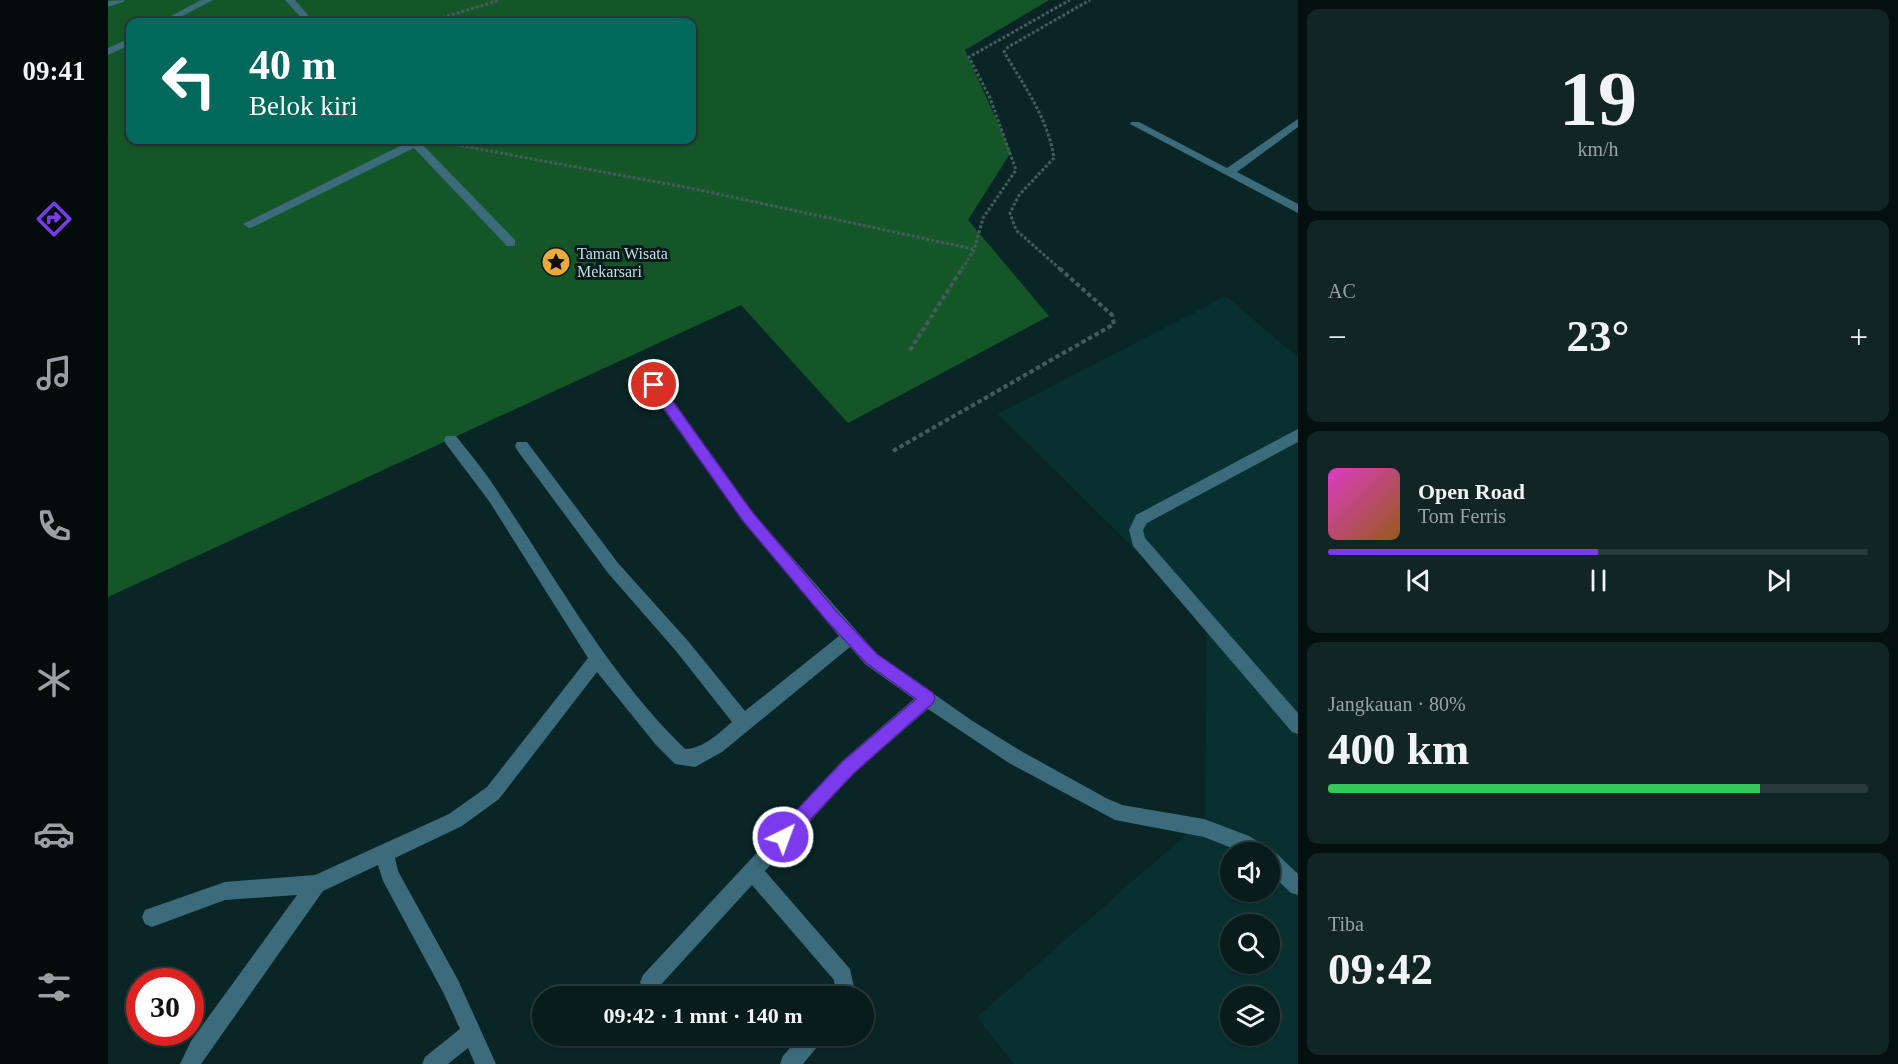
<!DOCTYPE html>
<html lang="id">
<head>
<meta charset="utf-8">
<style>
  :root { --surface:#081c1c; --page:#112525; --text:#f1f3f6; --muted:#98a1a3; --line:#293a3b; --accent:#7c3aed }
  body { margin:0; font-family:"Times New Roman",serif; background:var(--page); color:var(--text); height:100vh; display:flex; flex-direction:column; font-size:22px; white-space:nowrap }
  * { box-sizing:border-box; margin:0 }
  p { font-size:20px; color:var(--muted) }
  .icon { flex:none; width:33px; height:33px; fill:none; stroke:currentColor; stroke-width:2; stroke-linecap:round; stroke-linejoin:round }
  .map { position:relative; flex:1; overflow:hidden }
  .panel { display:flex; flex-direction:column; gap:9px; padding:9px; background:#040f0f; width:600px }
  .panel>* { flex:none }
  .banner { position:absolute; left:18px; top:18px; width:570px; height:126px; border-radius:12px; box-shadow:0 2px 4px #0004,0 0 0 2px var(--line); background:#00695c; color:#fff; overflow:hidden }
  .tools { position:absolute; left:1112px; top:842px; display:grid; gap:12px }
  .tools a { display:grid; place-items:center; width:60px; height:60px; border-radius:50%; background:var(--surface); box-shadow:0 2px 4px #0004,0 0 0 2px var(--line); font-size:30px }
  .speed { position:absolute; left:18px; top:968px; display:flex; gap:12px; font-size:30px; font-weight:700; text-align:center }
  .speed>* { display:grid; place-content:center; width:78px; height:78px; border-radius:50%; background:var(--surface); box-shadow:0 2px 4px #0004,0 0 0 2px var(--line); line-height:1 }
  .speed .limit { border:9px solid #d22; background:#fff; color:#111 }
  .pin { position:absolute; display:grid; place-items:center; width:51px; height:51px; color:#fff; margin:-26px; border:3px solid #fff; border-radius:50%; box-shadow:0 2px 6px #0007 }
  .me { position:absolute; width:66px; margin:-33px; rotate:42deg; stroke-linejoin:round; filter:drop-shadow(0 0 4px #0008) }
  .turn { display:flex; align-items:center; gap:21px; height:126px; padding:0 24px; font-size:27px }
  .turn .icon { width:78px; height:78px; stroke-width:2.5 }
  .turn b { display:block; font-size:42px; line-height:51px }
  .big { font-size:45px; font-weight:700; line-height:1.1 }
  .panel .tile { flex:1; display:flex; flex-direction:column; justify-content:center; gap:9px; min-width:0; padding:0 21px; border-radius:12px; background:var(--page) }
  .panel .dial { align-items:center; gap:0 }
  .dial b { font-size:78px; line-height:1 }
  .song { display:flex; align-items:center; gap:18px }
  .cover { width:72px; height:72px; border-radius:9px; background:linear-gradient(135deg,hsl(310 70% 55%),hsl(30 70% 35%)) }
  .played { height:6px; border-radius:3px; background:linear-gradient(90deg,var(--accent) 50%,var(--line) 50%) }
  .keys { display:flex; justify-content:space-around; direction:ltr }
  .heat { display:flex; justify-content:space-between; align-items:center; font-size:33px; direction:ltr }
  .charge { height:9px; border-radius:4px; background:linear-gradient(90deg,#34c759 80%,var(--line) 0) }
  .trip { position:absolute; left:424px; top:986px; width:342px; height:60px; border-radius:30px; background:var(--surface); box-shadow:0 2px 4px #0004,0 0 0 2px var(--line); font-weight:700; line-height:60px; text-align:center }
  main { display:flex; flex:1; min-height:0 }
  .tabs { display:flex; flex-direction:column; width:108px; justify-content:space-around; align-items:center; background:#030b0b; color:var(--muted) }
  .tabs .icon { width:42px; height:42px }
  .tabs .on { color:var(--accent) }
  .tabs b { font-size:27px; color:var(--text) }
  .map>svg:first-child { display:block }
</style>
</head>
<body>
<main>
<nav class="tabs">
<b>09:41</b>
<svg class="icon on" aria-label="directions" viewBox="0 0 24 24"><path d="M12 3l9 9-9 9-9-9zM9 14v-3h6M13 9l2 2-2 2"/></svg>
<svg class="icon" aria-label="music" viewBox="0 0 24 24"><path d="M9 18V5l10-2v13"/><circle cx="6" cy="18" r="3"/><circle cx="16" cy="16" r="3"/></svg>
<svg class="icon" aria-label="phone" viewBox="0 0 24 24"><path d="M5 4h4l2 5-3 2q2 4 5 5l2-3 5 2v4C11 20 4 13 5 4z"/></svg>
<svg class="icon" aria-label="climate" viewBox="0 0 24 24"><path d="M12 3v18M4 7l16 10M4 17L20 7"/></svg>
<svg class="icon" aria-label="car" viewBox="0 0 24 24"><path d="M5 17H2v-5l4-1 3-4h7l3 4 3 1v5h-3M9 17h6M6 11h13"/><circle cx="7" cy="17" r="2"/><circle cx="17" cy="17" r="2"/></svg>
<svg class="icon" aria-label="filters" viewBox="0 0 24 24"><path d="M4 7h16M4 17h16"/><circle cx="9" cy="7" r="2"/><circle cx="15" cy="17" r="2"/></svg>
</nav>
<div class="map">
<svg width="1190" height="1064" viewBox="0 0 1190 1064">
  <rect width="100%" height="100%" fill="#0a2525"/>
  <path fill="#093031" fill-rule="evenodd" d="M1118 296 1190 358V1064H906L869 1017 1097 818 1099 621 890 414ZM1122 852H1161V891H1122ZM1122 924H1161V963H1122ZM1122 996H1161V1035H1122Z"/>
  <path fill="#155629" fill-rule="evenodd" d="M0 0H941L857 50 903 152 860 220 941 316 740 423 633 305 0 597ZM22 22H584V140H22Z"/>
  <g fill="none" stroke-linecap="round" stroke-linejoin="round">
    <path stroke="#455c5c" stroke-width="3" stroke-dasharray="3 2" stroke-linecap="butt" d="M320 22 392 0
      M333 142 587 189 865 249
      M854 269 866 250 875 218 908 170 882 98 861 57 962 0
      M952 269 908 230 902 213 911 195 946 158C940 118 916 86 896 52L900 47 982 0"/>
    <path stroke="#455c5c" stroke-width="4" stroke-dasharray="4.5 3" stroke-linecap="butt" d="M802 350 855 267
      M785 451 1006 324 1004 315 950 267"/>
    <path fill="#3c6b7b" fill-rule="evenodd" d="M17 0 15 2 0 7V1Z
      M93 0H105L63 22H52Z
      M177 0H187L206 22H197Z
      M22 38V45L0 55V48Z
      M1190 119V127L1129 172 1190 204V213L1022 124 1023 122H1031L1119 168Z
      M299 140 311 141 407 240V246H399L306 148 145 227 141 228 135 224 300 142Z
      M546 380 551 381 645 513 769 654 863 720 913 751 998 798 1014 805 1096 819 1141 836 1157 846 1160 851 1168 853 1190 874V895L1183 893 1161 872V852H1134L1096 837 1007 820 901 763 820 709 746 773 657 871 742 969 748 996H728L726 980 644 885 549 989 542 992 535 989 532 982 535 975 734 761 806 699 757 664 742 647 614 752 587 767 567 764 548 745 489 672 391 799 354 826 287 858 290 871 350 980 388 1064H367L360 1048 340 1064H314L317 1057 352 1029 336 994 275 881 270 865 215 891 93 1064H72L83 1041 189 895 117 900 44 927 37 924 34 917 37 910 117 882 207 875 341 814 379 787 480 658 381 501 338 444 336 440 338 436H348C363 455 379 474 392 495 451 583 501 675 577 749 595 749 611 733 624 722L568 651 500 573 409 450 407 446 409 442H419L510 563 580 641 637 711 731 636 635 521 541 389 539 385Z
      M1190 429V442L1039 523 1035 530 1037 538 1190 713V734L1184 732 1025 546 1021 530 1028 515Z
      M693 1035H716L713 1042 695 1064H672L675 1056Z"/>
  </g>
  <path fill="#7c3aed" stroke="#51269a" stroke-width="1.5" d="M546 381 551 382 645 513 729 612 769 654 825 693 827 698 825 703 746 773 681 842 675 845 669 842 666 837 669 831 734 762 808 699 758 663 719 621 635 521 542 389V382Z"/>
  <defs>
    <g id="sight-disc" transform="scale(1.5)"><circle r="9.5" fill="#eaaa39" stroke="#021b1c"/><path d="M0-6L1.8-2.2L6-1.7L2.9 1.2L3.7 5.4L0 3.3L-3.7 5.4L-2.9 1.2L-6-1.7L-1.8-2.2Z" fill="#111"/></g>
  </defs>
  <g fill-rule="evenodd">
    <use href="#sight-disc" x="448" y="262"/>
  </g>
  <g text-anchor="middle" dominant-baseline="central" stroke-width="6" stroke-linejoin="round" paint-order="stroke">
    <g font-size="16" fill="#cddcdc" stroke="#021b1c" text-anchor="start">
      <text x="469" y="253">Taman Wisata<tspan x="469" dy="18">Mekarsari</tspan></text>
    </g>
  </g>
</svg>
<div class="tools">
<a><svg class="icon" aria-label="sound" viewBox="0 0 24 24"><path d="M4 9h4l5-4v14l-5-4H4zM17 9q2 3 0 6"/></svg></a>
<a><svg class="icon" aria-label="search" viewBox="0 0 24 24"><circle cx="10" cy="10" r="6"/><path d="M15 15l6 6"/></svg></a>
<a><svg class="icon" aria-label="layers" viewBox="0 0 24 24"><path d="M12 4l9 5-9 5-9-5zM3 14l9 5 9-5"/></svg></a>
</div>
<div class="speed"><div class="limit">30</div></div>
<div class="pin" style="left:546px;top:385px;background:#d93025"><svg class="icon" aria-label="arrive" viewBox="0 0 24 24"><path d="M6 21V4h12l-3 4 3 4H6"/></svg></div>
<svg class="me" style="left:675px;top:837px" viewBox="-20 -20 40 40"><circle r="17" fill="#7c3aed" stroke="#fff" stroke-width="3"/><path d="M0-11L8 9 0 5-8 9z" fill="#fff"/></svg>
<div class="trip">09:42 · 1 mnt · 140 m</div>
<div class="banner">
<div class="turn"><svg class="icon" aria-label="left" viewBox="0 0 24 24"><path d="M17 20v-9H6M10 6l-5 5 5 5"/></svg><div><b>40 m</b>Belok kiri</div></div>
</div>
</div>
<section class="panel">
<div class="tile dial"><b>19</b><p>km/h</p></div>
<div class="tile"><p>AC</p>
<div class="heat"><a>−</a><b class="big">23°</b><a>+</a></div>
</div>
<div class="tile">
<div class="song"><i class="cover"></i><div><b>Open Road</b><p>Tom Ferris</p></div></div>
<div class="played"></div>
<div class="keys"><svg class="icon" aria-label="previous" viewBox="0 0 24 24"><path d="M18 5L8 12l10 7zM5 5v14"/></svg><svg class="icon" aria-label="pause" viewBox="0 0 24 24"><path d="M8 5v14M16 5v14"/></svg><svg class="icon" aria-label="next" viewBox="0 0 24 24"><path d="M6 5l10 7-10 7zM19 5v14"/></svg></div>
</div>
<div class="tile"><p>Jangkauan · 80%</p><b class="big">400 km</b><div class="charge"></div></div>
<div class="tile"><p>Tiba</p><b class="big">09:42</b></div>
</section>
</main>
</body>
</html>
